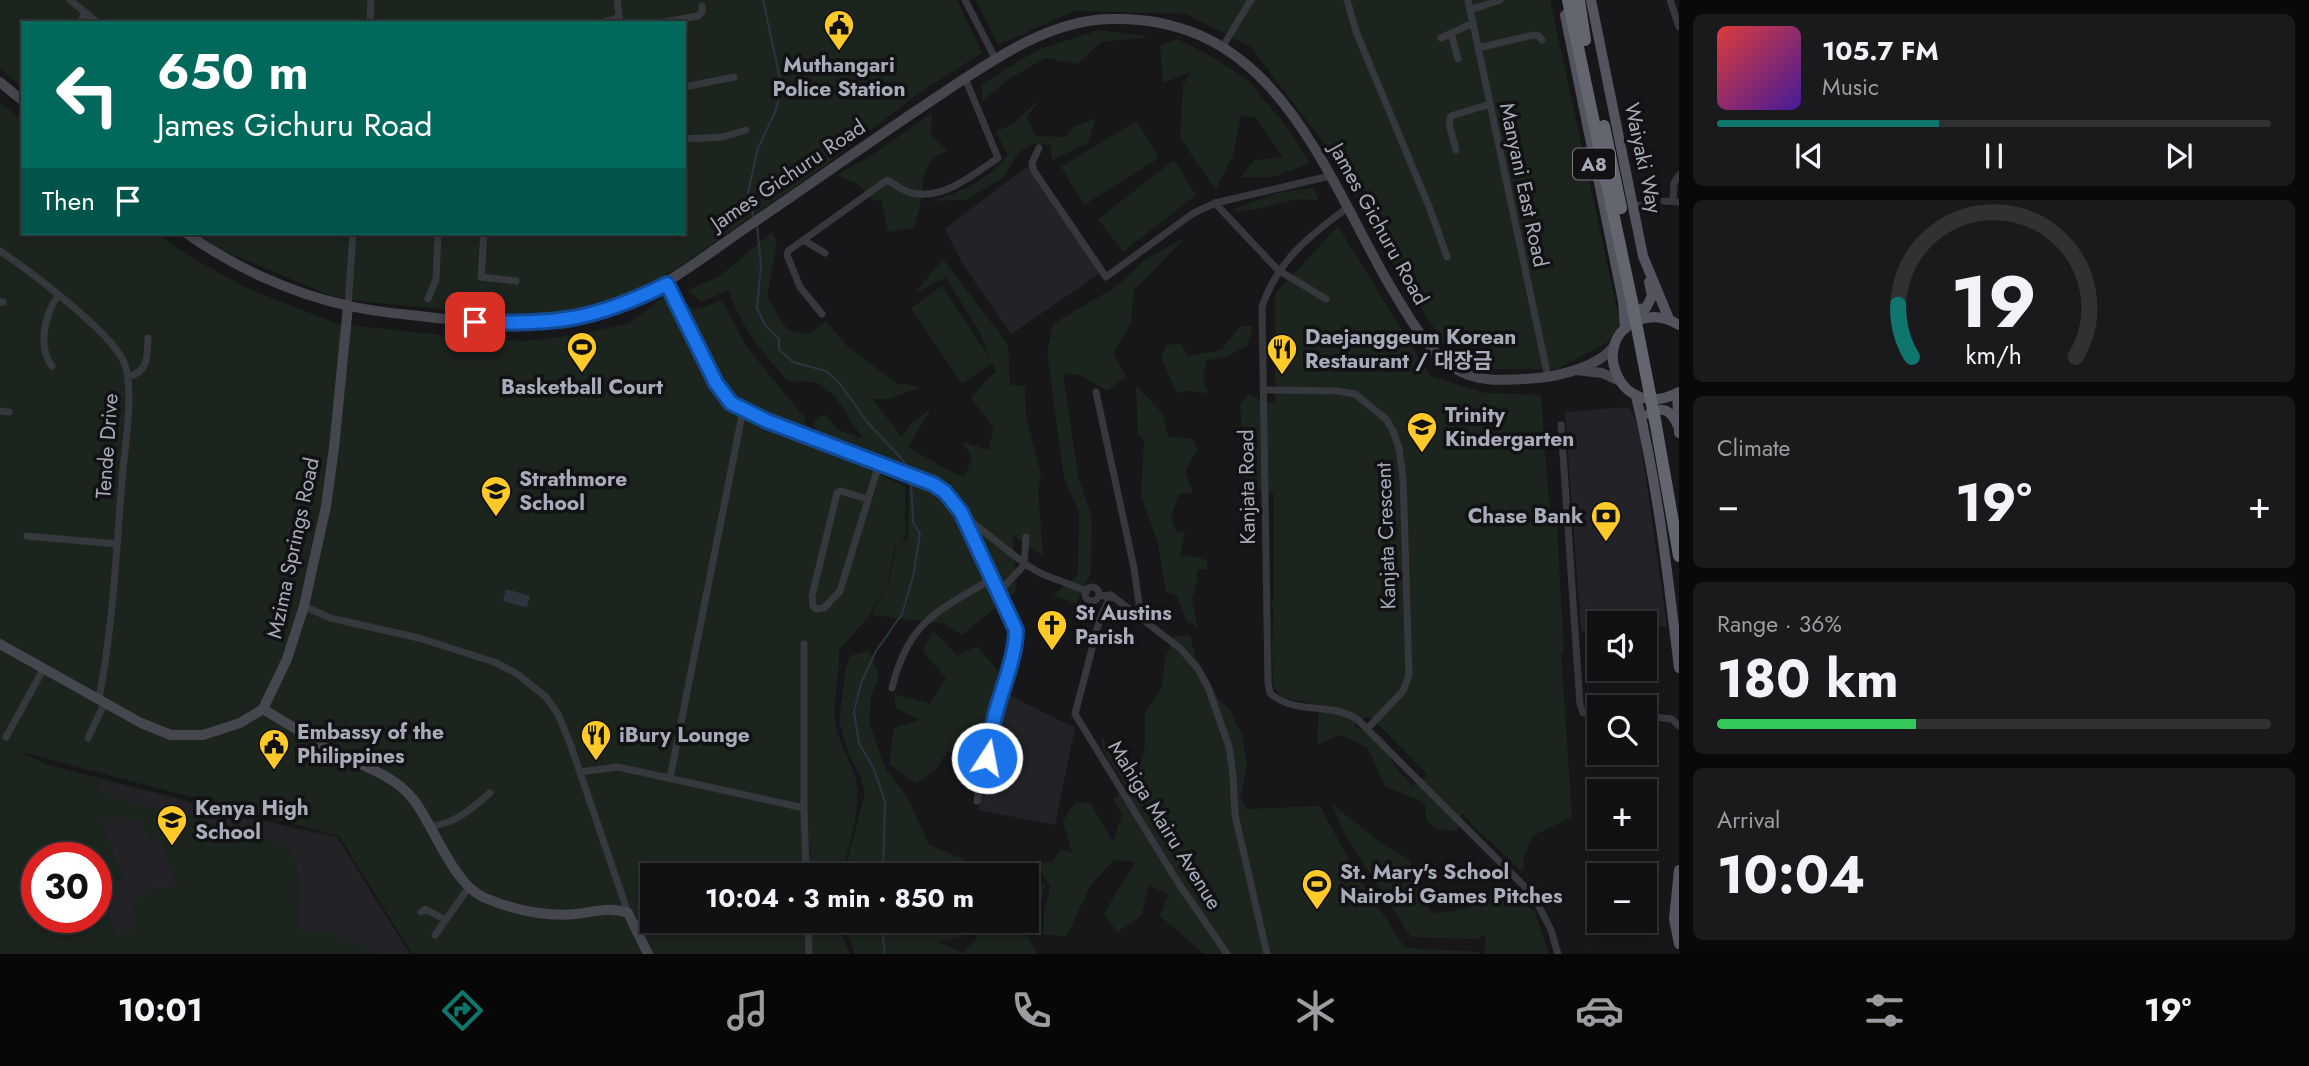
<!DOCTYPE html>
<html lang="en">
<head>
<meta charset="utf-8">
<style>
  :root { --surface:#111113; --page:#1a1a1c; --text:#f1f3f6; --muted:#9c9da0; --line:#303133; --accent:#0f766e }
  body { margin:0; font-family:Jost,"Noto Sans KR",sans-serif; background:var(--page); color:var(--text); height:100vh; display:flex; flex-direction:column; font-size:26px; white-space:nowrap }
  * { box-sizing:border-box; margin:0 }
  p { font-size:23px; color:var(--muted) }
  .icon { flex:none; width:38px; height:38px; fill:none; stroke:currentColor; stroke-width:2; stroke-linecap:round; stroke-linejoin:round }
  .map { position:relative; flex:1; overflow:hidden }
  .details { display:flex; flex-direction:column; gap:14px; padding:14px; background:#09090a; width:630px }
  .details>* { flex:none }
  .hud { position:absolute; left:21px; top:21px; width:665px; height:214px; border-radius:0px; box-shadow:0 4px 10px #0003,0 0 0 2px var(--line); background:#00695c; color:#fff; overflow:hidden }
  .fabs { position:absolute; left:1587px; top:611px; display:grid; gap:14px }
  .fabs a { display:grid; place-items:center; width:70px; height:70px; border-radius:0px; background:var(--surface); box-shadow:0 4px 10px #0003,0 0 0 2px var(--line); font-size:35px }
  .speed { position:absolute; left:21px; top:842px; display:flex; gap:14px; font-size:35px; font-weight:700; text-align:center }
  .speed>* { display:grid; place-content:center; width:91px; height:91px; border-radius:50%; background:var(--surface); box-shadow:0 4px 10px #0003,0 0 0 2px var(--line); line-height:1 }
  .speed .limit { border:10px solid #d22; background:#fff; color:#111 }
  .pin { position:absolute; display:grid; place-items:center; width:60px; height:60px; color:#fff; margin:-30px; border-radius:14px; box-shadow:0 4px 10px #0006 }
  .me { position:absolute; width:77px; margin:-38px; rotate:11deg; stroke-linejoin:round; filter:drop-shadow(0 0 5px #0008) }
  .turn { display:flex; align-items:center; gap:24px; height:147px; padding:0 21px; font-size:32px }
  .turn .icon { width:91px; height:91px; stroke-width:2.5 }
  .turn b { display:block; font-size:49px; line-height:60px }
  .then { display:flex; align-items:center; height:66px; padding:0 21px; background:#0003; gap:14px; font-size:26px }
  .big { font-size:52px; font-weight:700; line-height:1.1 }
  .details .widget { flex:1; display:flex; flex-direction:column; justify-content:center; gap:10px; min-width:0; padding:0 24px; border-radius:10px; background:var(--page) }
  .details .dial { align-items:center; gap:0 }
  .dial svg { height:182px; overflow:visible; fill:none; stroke:var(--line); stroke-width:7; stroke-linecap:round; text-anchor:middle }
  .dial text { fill:var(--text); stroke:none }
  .song { display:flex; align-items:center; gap:21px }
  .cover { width:84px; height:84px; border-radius:10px; background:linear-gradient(135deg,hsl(0 70% 55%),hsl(260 70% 35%)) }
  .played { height:7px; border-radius:4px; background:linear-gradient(90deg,var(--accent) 40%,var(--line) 40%) }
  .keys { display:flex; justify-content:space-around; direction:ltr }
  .heat { display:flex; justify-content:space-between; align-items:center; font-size:38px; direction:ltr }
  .charge { height:10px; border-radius:5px; background:linear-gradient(90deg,#34c759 36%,var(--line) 0) }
  .trip { position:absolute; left:640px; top:863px; width:399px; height:70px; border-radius:0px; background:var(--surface); box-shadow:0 4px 10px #0003,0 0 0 2px var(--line); font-weight:700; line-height:70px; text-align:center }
  .tabs { display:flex; height:112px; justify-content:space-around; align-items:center; background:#070708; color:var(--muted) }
  .tabs .icon { width:49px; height:49px }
  .tabs .active { color:var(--accent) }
  .tabs b { font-size:32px; color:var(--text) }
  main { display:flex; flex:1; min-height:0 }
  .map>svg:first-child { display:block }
</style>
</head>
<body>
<main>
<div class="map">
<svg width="1679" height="954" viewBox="0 0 1679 954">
  <rect width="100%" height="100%" fill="#171719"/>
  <path fill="#232226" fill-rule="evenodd" d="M1029 165 1101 273 1011 334 964 266 945 229Z
    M1629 407 1639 429 1667 626 1645 628V623H1600L1599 631H1581L1565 412Z
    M1005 693 1075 728 1055 825 978 810Z
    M0 743 48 765 277 824 337 837 410 954H0ZM37 858H96V917H37Z"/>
  <path fill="#1c241e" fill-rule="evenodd" d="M0 0H957L982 53 919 93 822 168 676 269 640 289 600 304 548 313 510 316 358 301 329 295 217 248 197 233H684V23H23V88L0 69Z
    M976 0H1550L1620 323 1608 342 1557 369H1475L1447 348 1398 272 1324 143 1250 46 1186 14 1074 11 998 45Z
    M1100 30 1151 37 1101 42 1077 64 1045 58 1009 79 982 101V84L1037 50Z
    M1177 39 1214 58 1248 80 1288 129 1310 163 1273 177H1241L1254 160 1283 157 1256 118 1241 115 1233 155 1216 189 1195 161 1180 136 1183 85 1191 72 1163 83 1160 45Z
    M1042 97 1027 117 1035 136 1066 137 1074 127 1096 118 1088 143 1052 160 1050 145 1033 144 1018 153 1003 178 966 200 931 201C964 191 985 181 1008 155L996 132 1012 124Z
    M0 102 23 121V233H157L191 257 244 287 338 324 471 338 526 341 578 335 630 323 676 287C694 316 692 311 722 300L746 346 804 417 812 444 905 486V538L900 543 908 539 909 486 890 473 816 444 814 420 825 414 839 430 863 439 834 395 815 382 787 381C763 352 739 326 729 290L701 302 687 290 719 277 772 232 777 244 767 297 787 329 808 334 826 321 846 345 896 383 921 387 889 399H872L901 436 910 424 931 409 908 447 951 472 964 477 972 459 963 442 989 450 993 428 971 398 984 382 996 372 992 363 962 384 911 308 942 286 991 360 979 331 946 278 915 293 943 259 1008 344 1010 385 1025 386 1026 417 1041 475 1038 490 1043 556 1013 536 1016 591 962 635 945 624 872 615 889 581 897 545 895 546 888 582 870 615 839 650C840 673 833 699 835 720 837 740 849 758 855 776 863 805 850 838 844 867L847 875H653V920L861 921 862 924 842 936 850 954H412L339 836 21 752 48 765 277 824 337 837 410 954 337 838 246 818 101 780 98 792 289 845 300 879 298 930 329 933 380 954H0ZM99 817 140 819 151 841 159 836 178 887H153L132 905 138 926 118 936 110 918 37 917V858H96V888L124 881Z
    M932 113 931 135 947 151C922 161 924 177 921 201 920 210 916 219 914 228L888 232 881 200 873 201 858 184 837 175 878 151Z
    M1136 121 1159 158 1084 205 1061 167Z
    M1174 160 1196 195 1123 252 1098 219Z
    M1314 188 1318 200C1311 200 1302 199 1295 200 1273 204 1255 213 1232 210L1277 193Z
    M1338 226 1430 376 1485 393 1541 395 1551 526H1557L1564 652 1561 653 1572 817 1532 836 1524 857 1523 872 1473 826 1463 813 1457 831 1438 829 1426 821V803L1386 787 1367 747 1340 735 1317 745 1319 705 1285 698 1273 688 1272 644 1274 613 1271 604 1274 598V494L1254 488 1246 479 1240 405 1248 395 1269 403 1275 401V294ZM1366 717 1372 718 1428 775 1412 786 1394 765 1383 737 1353 726Z
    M1185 238 1134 290 1131 323 1113 353 1126 377 1107 391 1080 375 1063 373 1078 475 1092 518 1091 572 1076 604 1053 595 1078 575 1079 511 1064 478 1047 352 1053 324 1117 286 1147 258Z
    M1240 326H1253L1248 345 1229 356 1207 360 1203 379 1208 393 1187 391 1177 393 1161 357 1166 345 1181 344 1188 356 1221 350Z
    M1136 385 1162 413 1169 437 1193 439 1197 450 1185 472 1193 492 1179 494 1171 518 1177 532 1185 533 1180 556 1196 557 1207 560V569L1197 570V582L1192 600 1198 628 1186 621 1177 595 1166 592 1158 544 1141 495 1144 440 1138 435Z
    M933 630 957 656 977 646 998 671 991 711 977 746 947 752 936 769 917 784 889 764 894 728 919 720 896 708 894 694 930 704 946 678 923 651Z
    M1190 635 1195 655 1219 700 1229 709 1243 737 1247 767 1240 799 1247 809 1320 806 1356 873 1405 948 1480 952V954H1204L1160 916 1168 894 1149 885 1141 916 1117 932 1104 913 1135 862 1114 860 1091 885 1066 937 1043 934 1044 916 1050 886 1034 864 1052 862 1061 849 1072 853 1063 821 1076 801 1091 804 1113 842 1122 815 1113 799 1127 789 1103 750 1101 736 1136 783 1145 745V711L1161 690 1165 658 1175 637Z
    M869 650 879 676 871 696 869 721 885 768 907 796 929 845 964 859 965 875H854L848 858 865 793 861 778 849 754 839 721 845 672 850 656Z
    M1332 804 1380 842 1410 860 1417 890 1432 913C1466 911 1478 907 1502 884L1535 912 1549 954H1485V935L1477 939 1411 937 1344 833Z
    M1027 879 1045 884 1039 912 1027 909Z
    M865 921H964L963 936 938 942 963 953 982 932 1021 927 1035 949 1036 954H855L848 936 865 929Z"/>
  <path fill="#2c343e" d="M506 589 530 596 527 608 503 601Z"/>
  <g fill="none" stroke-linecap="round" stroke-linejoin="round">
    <path stroke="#2c343e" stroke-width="2" d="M754 218 747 197 758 148 775 112 782 88 763 0
      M757 226 761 265 757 308 765 325 779 339V350L793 362 826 371 840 384 868 423 900 457 912 473
      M883 875 885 802 874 769 859 743 854 712 861 683 876 651 902 614 913 577 920 534 913 522 911 479
      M881 920 885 954"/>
    <path stroke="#37383e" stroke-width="7" d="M70 0 98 23
      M617 0 620 23
      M965 0 995 58
      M1347 0 1357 34 1430 209 1447 257
      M1468 0 1548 377
      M1670 0 1679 27
      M1470 10 1500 0
      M80 23 85 12
      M370 23 371 0
      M601 23 619 17
      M658 23 698 16 702 12V6
      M1451 33 1458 59
      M1441 38 1473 23
      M1223 46 1251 0
      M1478 48 1533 35 1539 36 1542 40
      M684 87 734 77
      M684 139 722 137 746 130
      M1039 148 1032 163 1034 171 1106 277 1192 214 1215 203 1330 176
      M1456 150 1449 124 1451 116 1490 104
      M1673 200 1674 183 1679 175
      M1664 201 1679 202
      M1215 203 1278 270 1326 299
      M1634 206 1651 205
      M1347 208C1309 236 1277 261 1262 307L1268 682 1270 693C1295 716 1332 701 1358 720L1533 895 1551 930 1558 954
      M484 233 481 277 516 281
      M679 233 683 234
      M803 240 825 253
      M0 251C29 270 109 331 123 360 136 387 124 450 122 481 116 553 113 627 99 698
      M667 284 716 384 731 403 767 421 933 484 945 492 961 512 1016 630 1001 701 994 719 977 801
      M428 299 436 279 438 233
      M0 302H3
      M348 306 353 233
      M822 314 800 287 787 255 788 251 887 180C894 184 903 191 912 193 944 200 974 174 998 158L965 78
      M52 366C37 347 45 314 58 296
      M128 377C149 371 147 357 148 338
      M1264 390 1338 391 1355 394 1386 419 1393 431 1399 448 1403 477 1409 675 1403 691 1367 729
      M1096 392 1134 568 1141 618
      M0 411 9 412
      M1561 425 1580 704 1583 713 1600 716
      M867 499 841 491 837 493 812 596 813 606 816 609 824 608 840 591 879 464
      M963 515 1025 564 1042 574 1087 591
      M27 536 117 544
      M1024 563 1026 537
      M1085 594a7 7 0 1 1 14 0a7 7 0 1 1-14 0Z
      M999 592 1025 564
      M1111 595 1100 618 1075 714 1177 881 1227 954
      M1099 596 1111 595 1181 649 1198 669 1208 687 1229 747 1233 775 1235 815 1267 954
      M304 606 330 618 419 638 494 662 516 673 546 697 558 714 571 746 628 913
      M804 644V808L806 875
      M892 688C908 622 937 611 992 579
      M1645 716 1672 719 1679 726
      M6 737 44 668
      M88 738 105 702
      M580 772 618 767 804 808
      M670 778 743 410
      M431 826C456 824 472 808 490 793
      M421 912 425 909 446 920
      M808 920 809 954
      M435 935 469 887"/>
    <path stroke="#45464e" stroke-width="10" d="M0 82 23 101
      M186 233C234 267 292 294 350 306 375 312 402 314 427 317 478 322 532 329 582 318 647 303 693 264 747 227 813 182 879 135 946 91 994 59 1050 20 1110 19 1274 14 1322 168 1390 286 1408 315 1424 347 1453 367 1476 384 1510 380 1537 378 1561 376 1599 366 1614 346
      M1576 370 1602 373 1620 381
      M0 644 141 723 171 735H203L240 723 263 709 287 659 304 606 326 506 334 448 348 306
      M263 709C286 723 309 737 332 750 360 766 392 773 413 799 434 826 452 882 483 897 513 910 544 917 576 914 595 912 609 906 628 913L648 954"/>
    <path stroke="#53545d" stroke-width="10" d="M1591 0 1643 256 1669 319
      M1565 15 1623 301 1625 329
      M1627 308 1631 310 1646 308 1652 296 1649 282
      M1679 325C1668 318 1655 315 1642 319 1585 336 1619 425 1679 392
      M1677 393 1679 433
      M1636 396C1658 486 1668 577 1679 668
      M1649 414C1664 405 1671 411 1678 426
      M1679 870 1674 919 1679 944"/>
    <path stroke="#63656f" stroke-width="12" d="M1568 0 1632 302
      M1579 0 1585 40
      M1604 126 1621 208
      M1655 420 1679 556"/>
    <path stroke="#63656f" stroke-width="12" d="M1632 302 1655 420"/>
  </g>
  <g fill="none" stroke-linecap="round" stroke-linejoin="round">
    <g stroke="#114b97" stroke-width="18">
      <path id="route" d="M475 322C556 325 595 320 667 284L716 383 731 403 767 421 933 484 945 492 961 512 1016 630C1016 659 1000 692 994 720 991 732 990 745 987 758"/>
    </g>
    <use href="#route" stroke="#1a73e8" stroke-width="12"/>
  </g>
  <defs>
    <g id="civic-pin" transform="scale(1.575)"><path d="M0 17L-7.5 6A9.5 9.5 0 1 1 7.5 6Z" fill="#feca29" stroke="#121114"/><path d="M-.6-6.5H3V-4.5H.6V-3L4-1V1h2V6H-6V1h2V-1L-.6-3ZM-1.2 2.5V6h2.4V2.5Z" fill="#111"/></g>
    <g id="stadium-pin" transform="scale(1.575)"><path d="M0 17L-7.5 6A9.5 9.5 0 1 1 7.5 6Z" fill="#feca29" stroke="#121114"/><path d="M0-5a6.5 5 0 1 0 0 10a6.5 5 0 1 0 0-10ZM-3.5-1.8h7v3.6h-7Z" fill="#111"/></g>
    <g id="restaurant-pin" transform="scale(1.575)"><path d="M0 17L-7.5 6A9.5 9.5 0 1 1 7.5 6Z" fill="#feca29" stroke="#121114"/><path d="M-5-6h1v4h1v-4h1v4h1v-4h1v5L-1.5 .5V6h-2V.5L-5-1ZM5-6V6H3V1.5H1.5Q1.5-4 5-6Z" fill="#111"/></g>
    <g id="school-pin" transform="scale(1.575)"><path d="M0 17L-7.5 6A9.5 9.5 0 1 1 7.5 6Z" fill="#feca29" stroke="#121114"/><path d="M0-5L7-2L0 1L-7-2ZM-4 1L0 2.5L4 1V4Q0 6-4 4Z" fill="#111"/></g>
    <g id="bank-pin" transform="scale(1.575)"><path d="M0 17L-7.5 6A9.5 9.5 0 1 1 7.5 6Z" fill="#feca29" stroke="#121114"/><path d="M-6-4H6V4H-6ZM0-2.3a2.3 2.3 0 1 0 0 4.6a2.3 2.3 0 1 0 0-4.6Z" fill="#111"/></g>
    <g id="church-pin" transform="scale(1.575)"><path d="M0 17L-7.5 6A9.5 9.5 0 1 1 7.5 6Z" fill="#feca29" stroke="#121114"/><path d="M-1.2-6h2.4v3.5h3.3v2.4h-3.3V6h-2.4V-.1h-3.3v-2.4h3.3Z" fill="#111"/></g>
  </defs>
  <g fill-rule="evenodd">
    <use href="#civic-pin" x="839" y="25"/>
    <use href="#stadium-pin" x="582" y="347"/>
    <use href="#restaurant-pin" x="1282" y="349"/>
    <use href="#school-pin" x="1422" y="427"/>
    <use href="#school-pin" x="496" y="491"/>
    <use href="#bank-pin" x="1606" y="516"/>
    <use href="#church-pin" x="1052" y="625"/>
    <use href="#restaurant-pin" x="596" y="735"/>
    <use href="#civic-pin" x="274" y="744"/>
    <use href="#school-pin" x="172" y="820"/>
    <use href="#stadium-pin" x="1317" y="884"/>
  </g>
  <g text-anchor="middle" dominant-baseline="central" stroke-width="7" stroke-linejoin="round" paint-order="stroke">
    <rect fill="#121114" stroke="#7b7e88" stroke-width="2" x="1573" y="148.5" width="42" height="31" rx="5"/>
    <g font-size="19" font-weight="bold" fill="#a8acba">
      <text x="1594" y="164">A8</text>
    </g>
    <g font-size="21" font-weight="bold" fill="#a8acba" stroke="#121114" text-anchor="start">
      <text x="839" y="65" text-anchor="middle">Muthangari<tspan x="839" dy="24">Police Station</tspan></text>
      <text x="1305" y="337">Daejanggeum Korean<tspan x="1305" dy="24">Restaurant / 대장금</tspan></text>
      <text x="582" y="387" text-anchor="middle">Basketball Court</text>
      <text x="1445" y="415">Trinity<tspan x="1445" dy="24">Kindergarten</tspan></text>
      <text x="519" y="479">Strathmore<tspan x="519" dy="24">School</tspan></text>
      <text x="1583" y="516" text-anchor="end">Chase Bank</text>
      <text x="1075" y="613">St Austins<tspan x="1075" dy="24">Parish</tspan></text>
      <text x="297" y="732">Embassy of the<tspan x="297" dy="24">Philippines</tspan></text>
      <text x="619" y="735">iBury Lounge</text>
      <text x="195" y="808">Kenya High<tspan x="195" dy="24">School</tspan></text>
      <text x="1340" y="872">St. Mary's School<tspan x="1340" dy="24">Nairobi Games Pitches</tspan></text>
    </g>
    <g font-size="21" fill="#a8acba" stroke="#121114">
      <text transform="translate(1643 158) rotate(78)">Waiyaki Way</text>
      <text transform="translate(788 175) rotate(-34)">James Gichuru Road</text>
      <text transform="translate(1524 185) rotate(78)">Manyani East Road</text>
      <text transform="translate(1379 224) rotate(61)">James Gichuru Road</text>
      <text transform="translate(107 446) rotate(-86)">Tende Drive</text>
      <text transform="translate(1247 487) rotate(-91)">Kanjata Road</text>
      <text transform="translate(1386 536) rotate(-92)">Kanjata Crescent</text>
      <text transform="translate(293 548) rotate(-78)">Mzima Springs Road</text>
      <text transform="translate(1165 825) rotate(58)">Mahiga Mairu Avenue</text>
    </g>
  </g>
</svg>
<div class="fabs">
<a><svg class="icon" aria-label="sound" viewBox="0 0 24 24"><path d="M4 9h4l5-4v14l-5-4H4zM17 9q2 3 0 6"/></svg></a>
<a><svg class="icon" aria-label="search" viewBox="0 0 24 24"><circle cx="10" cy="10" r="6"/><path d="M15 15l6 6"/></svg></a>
<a>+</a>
<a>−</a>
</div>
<div class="speed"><div class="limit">30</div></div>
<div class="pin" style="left:475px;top:322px;background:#d93025"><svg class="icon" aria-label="arrive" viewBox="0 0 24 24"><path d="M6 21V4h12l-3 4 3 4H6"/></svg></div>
<svg class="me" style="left:987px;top:758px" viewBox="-20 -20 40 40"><circle r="17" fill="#1a73e8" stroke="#fff" stroke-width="3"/><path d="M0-11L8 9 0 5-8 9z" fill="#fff"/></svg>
<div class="trip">10:04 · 3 min · 850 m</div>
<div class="hud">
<div class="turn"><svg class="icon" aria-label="left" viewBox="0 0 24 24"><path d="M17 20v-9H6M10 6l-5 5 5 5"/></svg><div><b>650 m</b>James Gichuru Road</div></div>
<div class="then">Then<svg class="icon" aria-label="arrive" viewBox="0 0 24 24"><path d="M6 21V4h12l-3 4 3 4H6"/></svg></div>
</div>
</div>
<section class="details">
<div class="widget">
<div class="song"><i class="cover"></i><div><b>105.7 FM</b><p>Music</p></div></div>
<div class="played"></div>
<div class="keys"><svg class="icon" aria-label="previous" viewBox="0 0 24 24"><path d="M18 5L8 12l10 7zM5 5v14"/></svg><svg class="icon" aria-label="pause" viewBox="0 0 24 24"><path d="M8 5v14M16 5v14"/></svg><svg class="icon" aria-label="next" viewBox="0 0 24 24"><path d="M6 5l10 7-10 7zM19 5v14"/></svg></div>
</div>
<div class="widget dial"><svg viewBox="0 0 100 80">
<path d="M14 69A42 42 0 1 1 86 69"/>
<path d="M14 69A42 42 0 0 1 8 46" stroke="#0f766e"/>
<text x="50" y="56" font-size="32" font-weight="700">19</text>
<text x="50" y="72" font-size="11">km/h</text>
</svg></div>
<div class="widget"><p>Climate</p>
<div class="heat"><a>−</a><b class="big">19°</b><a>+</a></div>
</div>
<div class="widget"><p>Range · 36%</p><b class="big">180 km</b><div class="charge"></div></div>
<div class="widget"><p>Arrival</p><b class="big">10:04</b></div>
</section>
</main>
<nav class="tabs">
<b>10:01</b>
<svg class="icon active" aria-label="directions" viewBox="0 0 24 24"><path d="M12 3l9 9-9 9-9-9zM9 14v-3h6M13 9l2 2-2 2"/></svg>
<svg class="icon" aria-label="music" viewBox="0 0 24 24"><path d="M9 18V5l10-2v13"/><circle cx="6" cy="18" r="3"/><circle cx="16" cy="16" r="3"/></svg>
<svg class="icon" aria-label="phone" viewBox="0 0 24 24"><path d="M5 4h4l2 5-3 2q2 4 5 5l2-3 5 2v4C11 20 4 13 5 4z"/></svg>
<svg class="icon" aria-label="climate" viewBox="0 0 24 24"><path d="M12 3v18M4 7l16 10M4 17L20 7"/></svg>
<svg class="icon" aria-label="car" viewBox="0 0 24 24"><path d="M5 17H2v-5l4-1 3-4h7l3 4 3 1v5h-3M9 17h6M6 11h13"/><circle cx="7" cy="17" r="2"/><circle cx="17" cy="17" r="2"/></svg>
<svg class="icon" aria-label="filters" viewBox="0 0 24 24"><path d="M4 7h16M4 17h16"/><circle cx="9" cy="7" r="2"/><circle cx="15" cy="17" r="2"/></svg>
<b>19°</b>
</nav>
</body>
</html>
